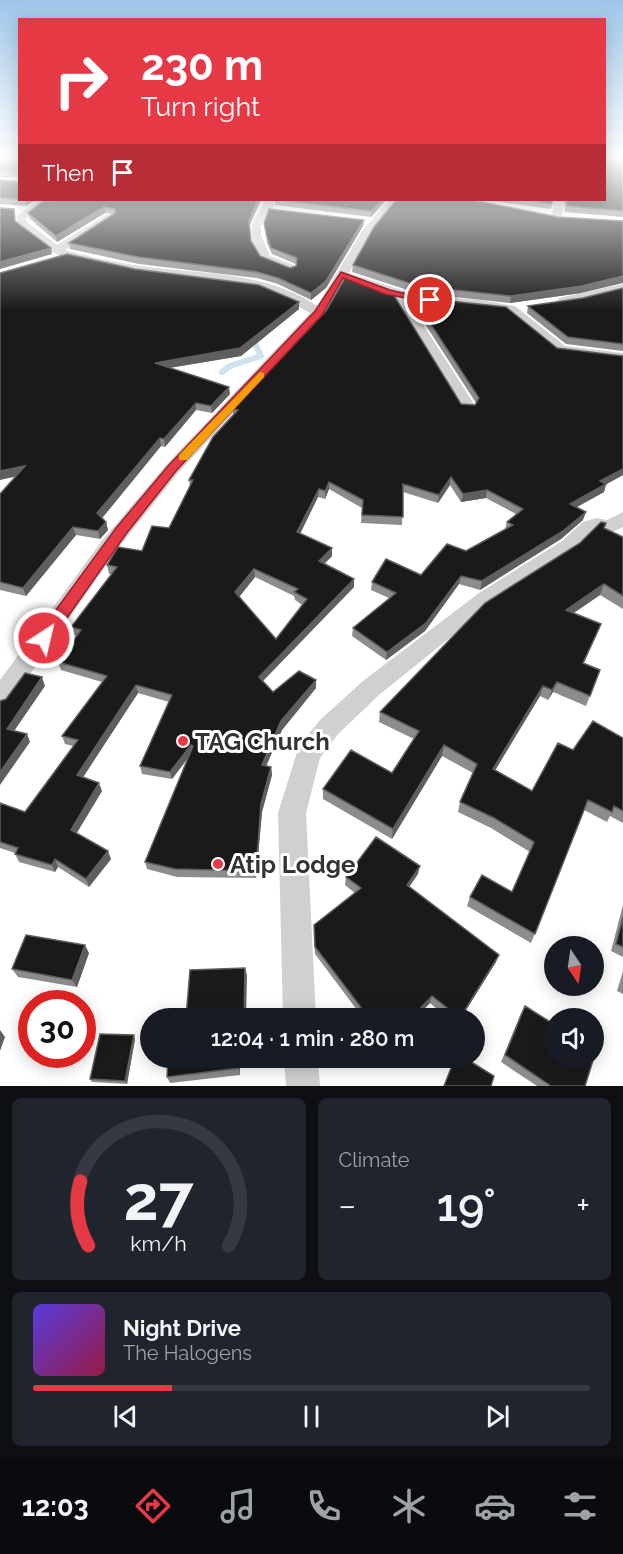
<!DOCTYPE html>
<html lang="en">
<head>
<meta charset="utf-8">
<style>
  :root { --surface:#171b24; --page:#20242c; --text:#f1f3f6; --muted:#9ea1a6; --line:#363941; --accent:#e63946 }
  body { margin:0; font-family:Raleway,sans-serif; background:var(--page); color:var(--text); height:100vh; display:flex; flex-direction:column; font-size:22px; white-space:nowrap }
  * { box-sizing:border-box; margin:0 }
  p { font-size:20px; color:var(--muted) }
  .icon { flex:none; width:33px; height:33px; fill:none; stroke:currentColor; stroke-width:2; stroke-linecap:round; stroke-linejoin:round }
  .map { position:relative; height:1086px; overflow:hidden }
  .side { display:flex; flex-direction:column; gap:12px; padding:12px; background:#0d0f14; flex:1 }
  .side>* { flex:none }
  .banner { position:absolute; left:18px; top:18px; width:588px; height:183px; border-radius:0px; box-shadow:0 3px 15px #0003; background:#e63946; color:#fff; overflow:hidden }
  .needle { width:39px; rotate:167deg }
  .buttons { position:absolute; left:544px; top:936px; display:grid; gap:12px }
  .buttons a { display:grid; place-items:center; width:60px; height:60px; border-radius:50%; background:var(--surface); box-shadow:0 3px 15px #0003; font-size:30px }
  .speed { position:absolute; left:18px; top:990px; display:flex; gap:12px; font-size:30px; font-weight:700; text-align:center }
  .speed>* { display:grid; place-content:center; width:78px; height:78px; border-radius:50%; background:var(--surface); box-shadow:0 3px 15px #0003; line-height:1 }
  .speed .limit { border:9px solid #d22; background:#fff; color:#111 }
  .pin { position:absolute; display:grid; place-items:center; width:51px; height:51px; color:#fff; margin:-26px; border:3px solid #fff; border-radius:50%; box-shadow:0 2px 6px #0007 }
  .me { position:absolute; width:66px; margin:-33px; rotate:35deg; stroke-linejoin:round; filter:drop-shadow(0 0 4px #0008) }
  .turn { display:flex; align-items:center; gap:21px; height:126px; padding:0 24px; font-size:27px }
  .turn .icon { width:78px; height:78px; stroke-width:2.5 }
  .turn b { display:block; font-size:42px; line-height:51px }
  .then { display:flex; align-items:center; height:57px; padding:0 24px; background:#0003; gap:12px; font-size:22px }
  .big { font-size:45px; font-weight:600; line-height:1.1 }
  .side .tile { flex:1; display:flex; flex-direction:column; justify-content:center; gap:9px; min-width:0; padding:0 21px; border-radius:9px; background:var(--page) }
  .side .dial { align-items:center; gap:0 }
  .dial svg { height:156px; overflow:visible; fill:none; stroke:var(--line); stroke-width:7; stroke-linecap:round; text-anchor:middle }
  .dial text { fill:var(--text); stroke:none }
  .song { display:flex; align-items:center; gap:18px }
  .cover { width:72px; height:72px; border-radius:9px; background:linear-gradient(135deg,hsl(250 70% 55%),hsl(340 70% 35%)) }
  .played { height:6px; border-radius:3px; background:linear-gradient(90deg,var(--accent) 25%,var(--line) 25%) }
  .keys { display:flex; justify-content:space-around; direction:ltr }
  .heat { display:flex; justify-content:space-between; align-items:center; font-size:33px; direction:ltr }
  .side .tiles { flex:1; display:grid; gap:12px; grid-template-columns:1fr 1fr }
  .tile:last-child { grid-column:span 2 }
  .trip { position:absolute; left:140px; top:1008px; width:345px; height:60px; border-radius:30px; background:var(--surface); box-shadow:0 3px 15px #0003; font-weight:600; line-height:60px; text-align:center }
  .tab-bar { display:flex; height:96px; justify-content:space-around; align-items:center; background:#090b0e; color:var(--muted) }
  .tab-bar .icon { width:42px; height:42px }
  .tab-bar .on { color:var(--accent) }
  .tab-bar b { font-size:27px; color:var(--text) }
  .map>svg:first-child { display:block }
</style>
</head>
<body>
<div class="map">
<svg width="623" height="1086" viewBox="0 0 623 1086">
  <rect width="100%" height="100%" fill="#fff"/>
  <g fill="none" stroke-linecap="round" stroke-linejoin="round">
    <path stroke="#cfe2ee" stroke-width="6" d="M222 372 230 366 261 356 252 337"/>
    <path fill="#d0d0d0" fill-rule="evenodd" d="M38 200H48L26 219 27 222 57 245 106 215 115 217 65 250 72 252C97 258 122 264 148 267 205 274 267 272 317 306L362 231 389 200H399L372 232 349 273 417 295 480 300 515 306 565 346 623 353V361L556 353 506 312 408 301 476 407 474 410H462L393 297 345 280 324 316 178 473 115 552 8 706 0 709V680L101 542 166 465 310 313 278 295 260 289 136 273 64 257 52 252 17 223V216Z
      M263 200H273L274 205 261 225V235L270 256 293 265V269H285L261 260C248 238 248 224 264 205Z
      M554 200H564L562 218 557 221 552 218Z
      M623 284V292L563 305 557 301 559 298Z
      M623 512V527L610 533 597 530 576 551 493 603 379 695 338 734 320 758 306 813 316 1018H283L278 813 299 746 320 720 363 681 479 593 562 541 583 522 596 518 607 520Z
      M284 1058H318L320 1086H286Z"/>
  </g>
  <path fill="#8c8c8c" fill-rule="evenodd" d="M0 157H20V200H35L26 206 0 204V205V180L19 182V177H0Z
    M623 157V217L565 212 564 200H604Z
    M75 200 249 226 251 241 260 256 290 268 296 266V264L272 254 267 243 264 223 364 220 363 226 326 288 311 300 278 284 257 278 139 264 70 249 69 243 113 214 105 213 57 242 30 219 28 213Z
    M275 200H386L371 217 275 205Z
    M483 200H553L551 209Z
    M353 265 581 293 510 303 417 293 352 272Z
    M0 273 299 309 241 356 170 368 230 394 212 413 196 410 165 447 161 446 102 518 106 522 108 530 100 539 76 535 26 596 0 590V494L16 476Z
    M623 288V351L566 344 527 313 528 306 583 298Z
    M413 297 557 348 623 356V475L606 484 604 492 577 507 583 520 561 539 480 590 459 584 425 631 386 660 352 636 353 628 389 598 371 590 372 582 421 575 505 529 507 522 516 514 486 498 461 502 450 485 438 503 403 492 402 525 361 523 362 508 329 489 325 499 318 497 300 534 332 556 324 564 354 579V587L263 681 273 692 316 688 282 730 266 766 271 767 272 775 262 812 256 878 177 877 147 869 145 862 189 756 172 779 142 774 140 766 169 702 138 693 83 777 102 791 77 833 111 859 89 887 58 867 55 872 19 862 15 854V853L0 848V803L25 812 73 746 65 744 62 736 102 682 61 670 58 662 77 636 74 635 71 627 112 574H109L107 565 142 551 169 528 190 486 189 480 233 415V409L461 404 475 405 476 403 412 304ZM255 577 294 596 295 600 302 605 276 639 239 597Z
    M604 528 623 537V609L600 595 574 613 601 624 584 663 600 670 586 706 553 692 548 700 540 696 495 770 532 791 573 750 623 738V823L610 816 607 822 584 810 531 943 467 906 470 897 512 892 530 852 491 828 458 812 460 802 473 773 442 756 392 839 323 799V789L392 773 414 739 379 722 380 712Z
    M418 874 409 887 496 962 461 1018H448L430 1003 415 1018H363L315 954 314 933 355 893 345 885 346 877Z
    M623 905V957L611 951Z
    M89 953 77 987 18 977 12 969Z
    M623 971V994L617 991Z
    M525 1006 585 1086H537L501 1062 521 1013Z
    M135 1039 127 1084 92 1082 90 1079Z
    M240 1058V1075L170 1083 167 1077Z"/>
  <path fill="#5f5f5f" d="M25 200H35L26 206Z
    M258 200H261L249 227V221Z
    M382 200H386L371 217V211Z
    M104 207 105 213 57 242 56 236Z
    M364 220 363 226 326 288 311 300V293Z
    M51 248 52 254 0 269V262Z
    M623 276V283L581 293 510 303 511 296Z
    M299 302V309L241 356 156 370 155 363Z
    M229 387 230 394 212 413 211 406Z
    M196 403V410L165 447 164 439Z
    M160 438 161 446 99 522 97 513Z
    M25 466 27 474 0 480V471Z
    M623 469V475L598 489 600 481Z
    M451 477 450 485 438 503 439 495Z
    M329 482V489L325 499V491Z
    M606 484 604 492 568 512 570 504Z
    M319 489 318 497 297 540V532Z
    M487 490 486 498 461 502 463 494Z
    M586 512 583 520 561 539 480 590 482 581Z
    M106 522 108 530 100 539 98 531Z
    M73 527 76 535 26 596 23 588Z
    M332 548V556L319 569V561Z
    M254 569 255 577 236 601 235 592Z
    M461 576 459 584 425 631 386 660 387 652Z
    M354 579V587L259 685V677Z
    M604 584 600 595 563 620 566 610Z
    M601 624 597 634 579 673 583 663Z
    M42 677 45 686 10 737 7 729Z
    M316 680V688L282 730 263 773 262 765 281 721Z
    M557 682 553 692 548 700 552 690Z
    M136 685 138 693 80 782 77 775Z
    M543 686 540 696 490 779 493 769Z
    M27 734 30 742 0 785V772Z
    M191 745 192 753 172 779 170 772Z
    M444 745 442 756 392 839 393 829Z
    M271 767 272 775 262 812 256 878V871L261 804Z
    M99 783 102 791 74 837 71 830Z
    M108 851 111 859 89 887 86 879Z
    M55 859 58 867 55 872 52 865Z
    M420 866 418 874 405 893 407 885Z
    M85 945 89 953 77 987 72 980Z
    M499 955 496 962 461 1018H460Z
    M245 968 247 975 246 1018H244Z
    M432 996 430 1003 415 1018H411Z
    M0 1030 5 1037 0 1051Z
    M134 1035 135 1039 127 1084 125 1081Z
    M238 1058H240V1075L239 1068Z"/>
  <path fill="#1a1a1a" stroke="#5f5f5f" stroke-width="1.5" fill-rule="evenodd" d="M0 157H20V172L0 171Z
    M604 157H623V211L567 206 566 200H604Z
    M20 177V200H26H25L0 198V180L19 182Z
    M75 200H258L249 221 251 241 260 256 290 268 296 266 297 258 271 248 267 237 264 223 269 209 364 220 326 281 311 293 278 278 257 272 138 257 69 243 115 213V209L104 207 56 236 28 213 43 201Z
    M277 200H382L371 211Z
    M396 200H472L558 217 623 221V276L582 286 511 296 418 286 353 265 374 227Z
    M523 200H553L552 204Z
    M0 208 14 209 15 221 51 248 0 262Z
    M67 254 135 269 259 285 299 302 240 348 155 363 229 387 211 406 196 403 164 439 160 438 97 513 106 522 98 531 73 527 23 588 0 582V494L25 466 0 471V273Z
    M346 276 392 292 461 404 475 405 479 398 413 297 506 307 557 348 623 356V469L600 481 606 484 570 504 586 512 563 531 482 581 461 576 426 623 387 652 353 628 396 593 372 582 386 559 421 575 447 544 466 551 513 525 507 522 523 509 487 490 463 494 451 477 439 495 403 484V517L362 515 363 500 329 482 325 491 319 489 297 532 332 548 319 561 354 579 259 677 273 692 299 671 316 680 281 721 262 765 271 767 261 804 256 871 175 869 145 862 193 746 191 745 170 772 140 766 172 695 136 685 77 775 99 783 71 830 108 851 86 879 55 859 52 865 15 854 18 848 0 842V803L25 812 78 740 62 736 107 676 58 662 81 630 71 627 117 567 107 565 118 547 142 551 152 526 169 528 193 480H189L213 437 238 410 233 409 326 311ZM254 569 298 589 294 592 307 599 276 639 235 592Z
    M623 288V344L568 337 528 306 583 298Z
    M601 522 606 523 604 528 623 537V596L604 584 566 610 601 624 583 663 600 670 590 696 557 682 552 690 543 686 493 769 532 791 558 743 573 750 593 721 623 738V811L614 806 612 812 588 800 535 934 470 897 482 875 512 892 534 842 494 818 460 802 477 764 444 745 393 829 323 789 351 750 392 773 419 731 380 712 485 603 580 543Z
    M25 673 42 677 7 729 27 734 0 772V701L6 699Z
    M376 837 420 866 407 885 499 955 460 1018 432 996 411 1018H369L315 947 314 925 361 888 346 877Z
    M623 917V947L616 944Z
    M26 935 85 945 72 980 12 969Z
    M245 968 244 1018H186L190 970Z
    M525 1006 555 1025V1058H594V1050L596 1051 585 1086H551L505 1055Z
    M100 1034 134 1035 125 1081 90 1079Z
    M168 1058H238L239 1068 167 1077Z
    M455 1058H465L494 1076 491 1086H444Z"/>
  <linearGradient id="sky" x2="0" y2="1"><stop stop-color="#9ec6ea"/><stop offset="0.51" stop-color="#fff"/><stop offset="1" stop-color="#fff" stop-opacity="0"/></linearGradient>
  <rect width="623" height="310" fill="url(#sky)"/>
  <path fill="#e63946" stroke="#96252e" stroke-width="1.5" d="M341 272 390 290 434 300 430 303 385 294 343 278 322 315 176 471 126 534 50 642H39L36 638 39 633 116 528 168 466 315 311Z"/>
  <path fill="#f59e0b" d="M260 372 264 373V377L187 460H179V455Z"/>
  <g fill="#e63946" stroke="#fff" stroke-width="2">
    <circle cx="183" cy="741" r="6"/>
    <circle cx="218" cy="864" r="6"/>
  </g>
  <g text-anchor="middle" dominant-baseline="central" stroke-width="6" stroke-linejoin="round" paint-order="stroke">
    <g font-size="24" font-weight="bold" fill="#333" stroke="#fff" text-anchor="start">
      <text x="195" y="741">TAG Church</text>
      <text x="230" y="864">Atip Lodge</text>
    </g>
  </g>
</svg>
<div class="buttons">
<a><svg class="needle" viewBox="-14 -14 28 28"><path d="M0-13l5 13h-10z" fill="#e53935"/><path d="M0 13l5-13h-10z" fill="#9ea1a6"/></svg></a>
<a><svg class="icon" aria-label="sound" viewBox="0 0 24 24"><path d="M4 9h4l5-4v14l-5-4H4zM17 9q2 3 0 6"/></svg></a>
</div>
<div class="speed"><div class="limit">30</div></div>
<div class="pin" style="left:430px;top:300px;background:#d93025"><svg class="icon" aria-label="arrive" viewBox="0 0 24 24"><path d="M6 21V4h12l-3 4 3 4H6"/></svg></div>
<svg class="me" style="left:44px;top:638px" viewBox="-20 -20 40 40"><circle r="17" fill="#e63946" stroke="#fff" stroke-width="3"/><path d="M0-11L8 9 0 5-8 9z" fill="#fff"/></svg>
<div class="trip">12:04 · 1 min · 280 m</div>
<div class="banner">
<div class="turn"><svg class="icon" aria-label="right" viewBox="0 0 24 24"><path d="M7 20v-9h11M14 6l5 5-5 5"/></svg><div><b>230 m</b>Turn right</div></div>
<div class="then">Then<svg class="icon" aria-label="arrive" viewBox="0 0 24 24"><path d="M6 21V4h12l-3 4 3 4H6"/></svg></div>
</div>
</div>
<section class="side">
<div class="tiles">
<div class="tile dial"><svg viewBox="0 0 100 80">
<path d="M14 69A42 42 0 1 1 86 69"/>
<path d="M14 69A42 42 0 0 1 10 36" stroke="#e63946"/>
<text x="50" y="56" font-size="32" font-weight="700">27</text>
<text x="50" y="72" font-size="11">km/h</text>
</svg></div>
<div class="tile"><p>Climate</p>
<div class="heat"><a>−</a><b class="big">19°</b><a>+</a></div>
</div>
<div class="tile">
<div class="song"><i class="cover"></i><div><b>Night Drive</b><p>The Halogens</p></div></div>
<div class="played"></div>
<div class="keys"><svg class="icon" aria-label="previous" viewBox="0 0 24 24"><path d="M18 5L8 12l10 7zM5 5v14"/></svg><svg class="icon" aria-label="pause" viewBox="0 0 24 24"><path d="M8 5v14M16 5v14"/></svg><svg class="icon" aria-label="next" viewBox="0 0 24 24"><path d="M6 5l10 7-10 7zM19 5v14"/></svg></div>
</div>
</div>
</section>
<nav class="tab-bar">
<b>12:03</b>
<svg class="icon on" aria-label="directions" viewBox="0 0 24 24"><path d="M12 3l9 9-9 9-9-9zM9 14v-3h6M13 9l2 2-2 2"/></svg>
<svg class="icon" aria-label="music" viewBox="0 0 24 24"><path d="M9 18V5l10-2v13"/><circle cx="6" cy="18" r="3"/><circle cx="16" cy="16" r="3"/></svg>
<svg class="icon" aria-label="phone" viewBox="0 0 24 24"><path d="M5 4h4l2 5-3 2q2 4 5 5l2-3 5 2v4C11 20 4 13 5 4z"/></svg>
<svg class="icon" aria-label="climate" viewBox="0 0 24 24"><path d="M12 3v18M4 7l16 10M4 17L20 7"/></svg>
<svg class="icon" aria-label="car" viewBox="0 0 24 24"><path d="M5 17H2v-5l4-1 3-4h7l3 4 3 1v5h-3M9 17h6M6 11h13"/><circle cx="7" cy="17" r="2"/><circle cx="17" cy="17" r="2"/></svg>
<svg class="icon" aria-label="filters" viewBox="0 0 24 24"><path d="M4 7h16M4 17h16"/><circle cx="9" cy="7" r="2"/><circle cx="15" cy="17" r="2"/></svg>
</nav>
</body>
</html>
